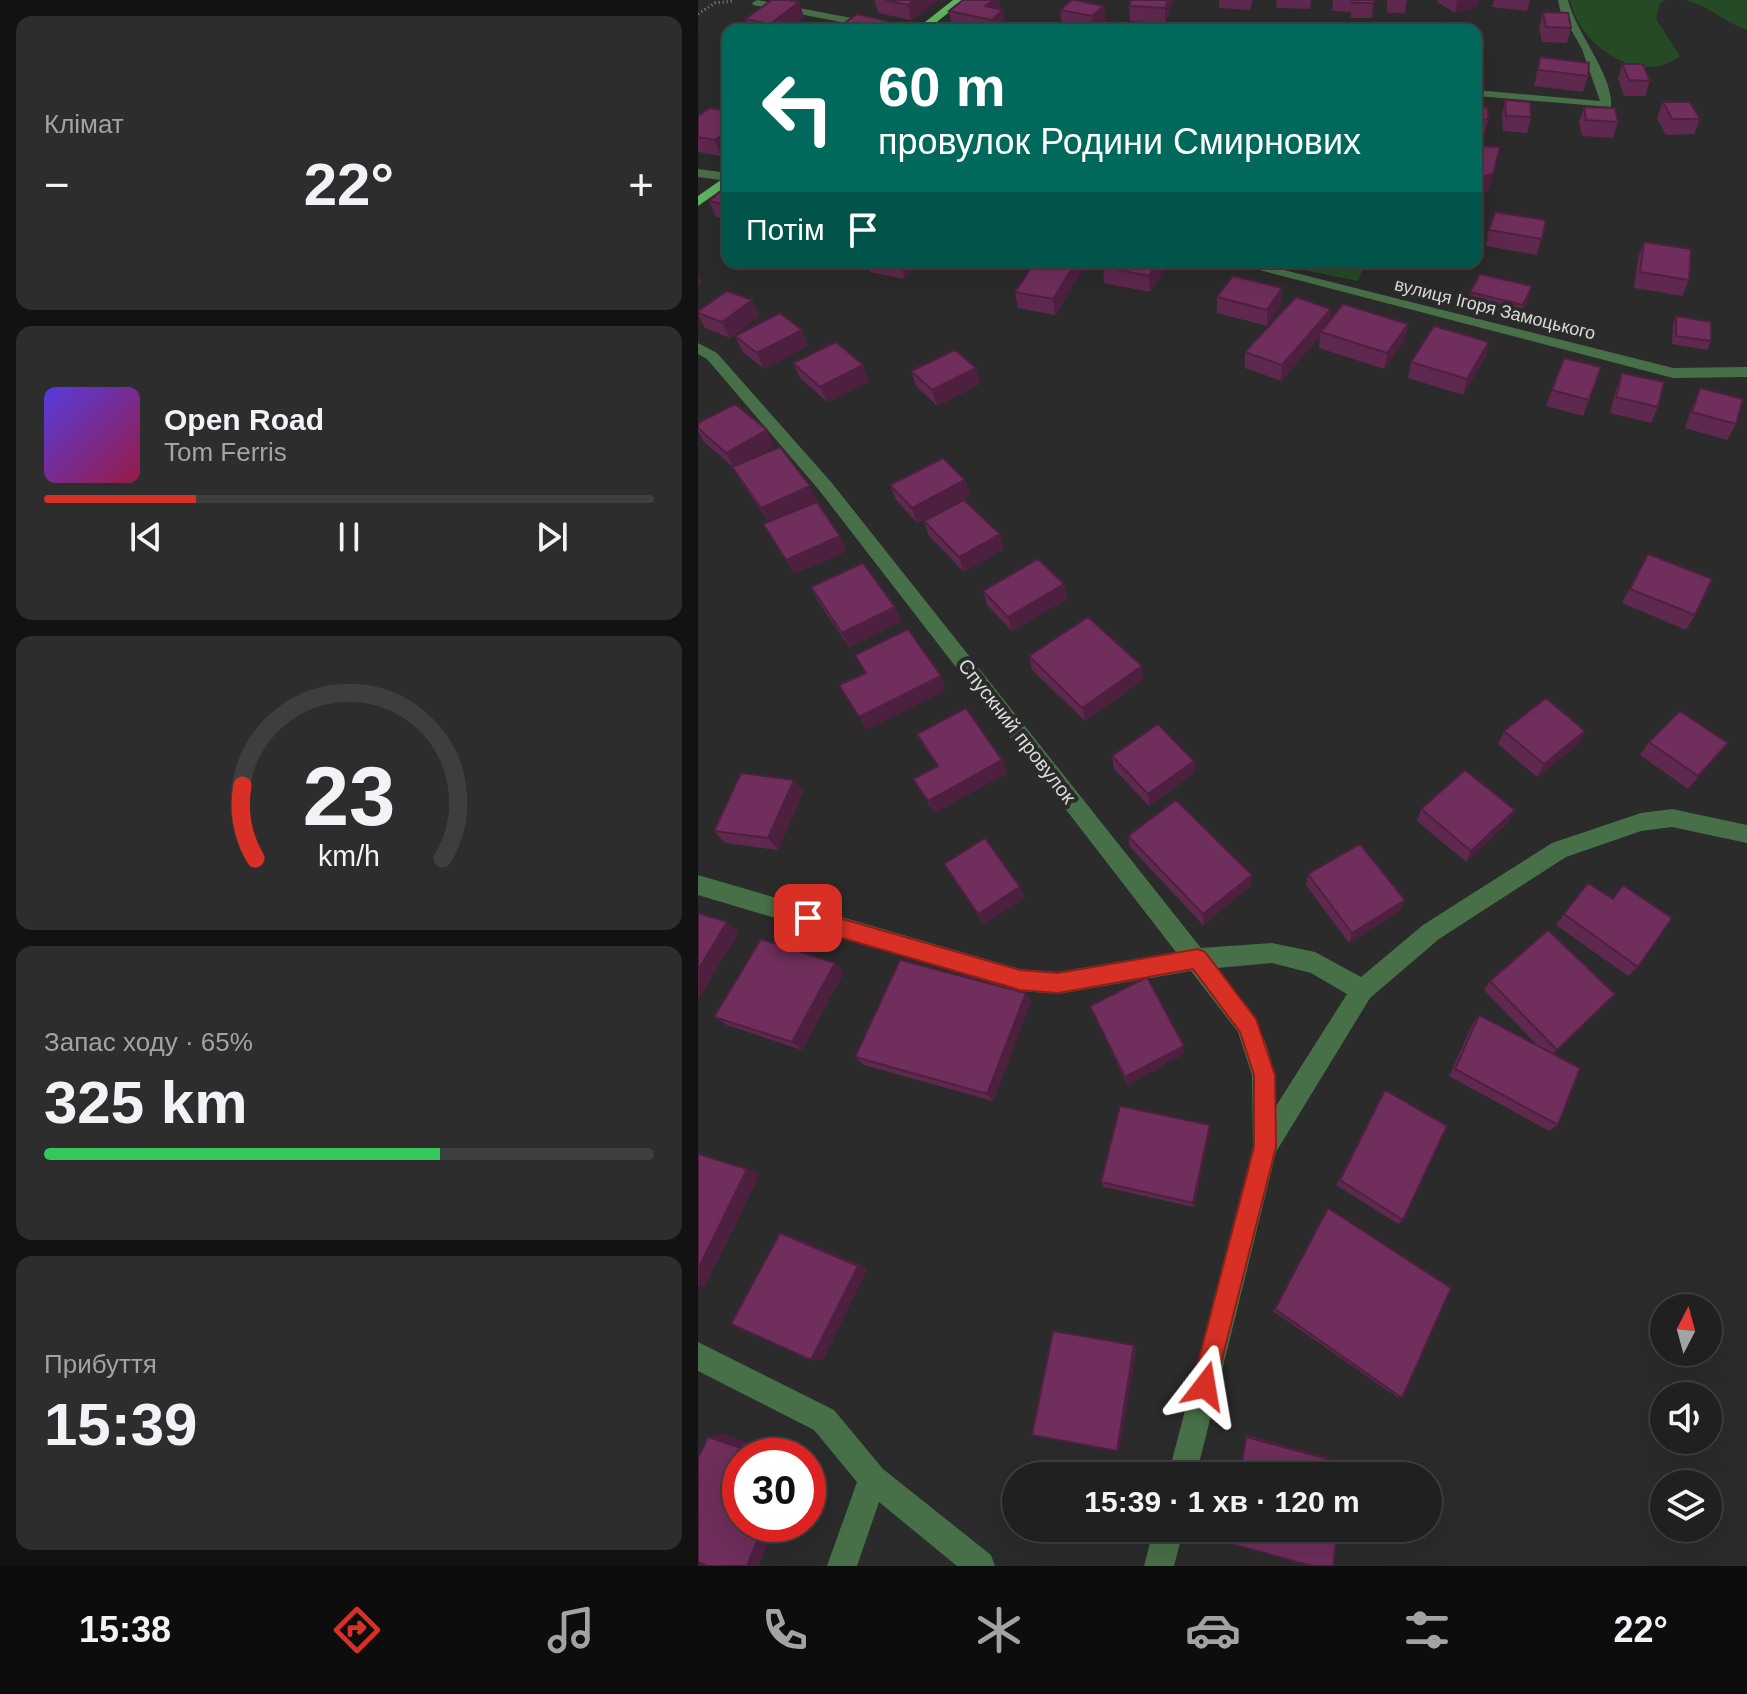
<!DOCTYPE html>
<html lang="uk">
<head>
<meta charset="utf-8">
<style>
  :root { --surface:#202020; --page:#2d2d2d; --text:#f1f3f6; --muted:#a2a3a5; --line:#3d3e3e; --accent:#d93025 }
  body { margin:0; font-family:Helvetica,sans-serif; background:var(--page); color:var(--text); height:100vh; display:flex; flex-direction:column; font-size:30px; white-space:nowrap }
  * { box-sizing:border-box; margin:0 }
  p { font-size:26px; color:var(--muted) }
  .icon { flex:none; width:44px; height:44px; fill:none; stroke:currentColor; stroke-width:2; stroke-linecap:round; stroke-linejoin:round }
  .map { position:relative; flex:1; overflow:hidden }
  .panel { display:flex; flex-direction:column; gap:16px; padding:16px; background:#121212; width:698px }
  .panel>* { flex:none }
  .hud { position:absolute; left:24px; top:24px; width:760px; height:244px; border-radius:16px; box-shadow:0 8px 32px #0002,0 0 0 2px var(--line); background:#00695c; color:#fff; overflow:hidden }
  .needle { width:52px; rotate:6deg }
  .controls { position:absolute; left:952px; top:1294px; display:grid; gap:16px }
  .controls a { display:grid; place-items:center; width:72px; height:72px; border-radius:50%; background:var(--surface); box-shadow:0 8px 32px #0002,0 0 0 2px var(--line); font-size:40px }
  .speed { position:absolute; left:24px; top:1438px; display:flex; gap:16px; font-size:40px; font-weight:700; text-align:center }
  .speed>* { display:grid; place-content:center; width:104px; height:104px; border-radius:50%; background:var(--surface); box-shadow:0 8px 32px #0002,0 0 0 2px var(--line); line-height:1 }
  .speed .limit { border:12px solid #d22; background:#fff; color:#111 }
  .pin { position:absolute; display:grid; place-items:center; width:68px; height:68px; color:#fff; margin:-34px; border-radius:16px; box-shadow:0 4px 12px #0006 }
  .me { position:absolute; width:88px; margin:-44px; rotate:14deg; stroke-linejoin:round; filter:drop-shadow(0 0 6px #0008) }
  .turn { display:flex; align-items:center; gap:28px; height:168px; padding:0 24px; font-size:36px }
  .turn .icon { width:104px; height:104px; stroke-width:2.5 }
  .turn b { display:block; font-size:56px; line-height:68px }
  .then { display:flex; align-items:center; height:76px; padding:0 24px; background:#0003; gap:16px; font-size:30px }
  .big { font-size:60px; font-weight:700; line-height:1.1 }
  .panel .tile { flex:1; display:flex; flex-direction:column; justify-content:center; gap:12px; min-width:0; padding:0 28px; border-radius:16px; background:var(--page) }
  .panel .dial { align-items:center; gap:0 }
  .dial svg { height:208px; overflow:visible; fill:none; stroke:var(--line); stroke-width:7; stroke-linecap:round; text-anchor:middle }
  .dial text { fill:var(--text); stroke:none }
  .song { display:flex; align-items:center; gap:24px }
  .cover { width:96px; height:96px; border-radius:12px; background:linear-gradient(135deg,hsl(250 70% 55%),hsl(340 70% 35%)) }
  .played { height:8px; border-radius:4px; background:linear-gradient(90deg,var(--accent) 25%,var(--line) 25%) }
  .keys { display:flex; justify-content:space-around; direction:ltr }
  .heat { display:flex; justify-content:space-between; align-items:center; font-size:44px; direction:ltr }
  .charge { height:12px; border-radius:6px; background:linear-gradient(90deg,#34c759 65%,var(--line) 0) }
  .trip { position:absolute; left:304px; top:1462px; width:440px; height:80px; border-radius:40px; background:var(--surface); box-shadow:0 8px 32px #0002,0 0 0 2px var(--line); font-weight:700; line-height:80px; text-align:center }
  .menu { display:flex; height:128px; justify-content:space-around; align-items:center; background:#0d0d0d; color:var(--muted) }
  .menu .icon { width:56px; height:56px }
  .menu .selected { color:var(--accent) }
  .menu b { font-size:36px; color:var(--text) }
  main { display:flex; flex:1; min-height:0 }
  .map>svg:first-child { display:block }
</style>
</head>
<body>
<main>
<section class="panel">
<div class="tile"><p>Клімат</p>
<div class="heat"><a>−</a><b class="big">22°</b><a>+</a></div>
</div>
<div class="tile">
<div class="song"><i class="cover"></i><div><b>Open Road</b><p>Tom Ferris</p></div></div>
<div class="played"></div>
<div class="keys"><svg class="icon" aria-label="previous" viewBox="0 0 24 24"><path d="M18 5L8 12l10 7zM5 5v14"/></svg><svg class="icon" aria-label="pause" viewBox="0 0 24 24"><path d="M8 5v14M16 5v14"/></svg><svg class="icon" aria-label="next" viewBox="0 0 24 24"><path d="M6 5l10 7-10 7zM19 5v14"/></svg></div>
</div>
<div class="tile dial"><svg viewBox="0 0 100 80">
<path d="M14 69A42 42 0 1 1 86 69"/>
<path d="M14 69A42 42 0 0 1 9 41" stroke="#d93025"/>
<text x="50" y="56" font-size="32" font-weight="700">23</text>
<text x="50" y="72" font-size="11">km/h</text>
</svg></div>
<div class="tile"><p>Запас ходу · 65%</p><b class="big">325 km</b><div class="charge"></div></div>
<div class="tile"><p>Прибуття</p><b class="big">15:39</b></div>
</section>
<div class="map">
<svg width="1049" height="1566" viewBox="0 0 1049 1566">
  <rect width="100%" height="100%" fill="#2a2b2a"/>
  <path fill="#264a26" d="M872 0H967L962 3 958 19 982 56C941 88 880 44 872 0Z
    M987 0H1049V30C1026 22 1011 6 987 0Z
    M606 262H668L660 281 606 270Z"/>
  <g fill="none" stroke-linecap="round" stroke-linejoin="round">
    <path stroke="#808180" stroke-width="3" stroke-dasharray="1 3" stroke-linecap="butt" d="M0 14 17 3 36 1"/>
    <path fill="#487048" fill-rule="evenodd" d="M59 0 201 27 206 30H184L55 5 54 3Z
      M860 0H870C877 32 916 75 913 107L778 96V90L902 101 884 49 862 10Z
      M0 169 30 173V181L0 177Z
      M531 262H554L975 368 1049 367V377L975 378Z
      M0 343 19 353 133 482 503 948 574 943 617 952 663 977 725 925 854 843 943 813 974 809 1049 825V843L974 827 943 831 868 857 741 939 672 998 578 1152 498 1476H470L555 1147 554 1075 540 1032 493 971 360 994 322 991 0 895V875L322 969 360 972 478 952 121 490 9 359 0 354ZM574 963 613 973 649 994 578 1106C577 1041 557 1017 519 968Z
      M0 1342 136 1410 185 1469 293 1555 297 1566H259L181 1502 159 1566H129L159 1482 116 1430 0 1371Z
      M456 1528H486L476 1566H446Z"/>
    <path fill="#5fb461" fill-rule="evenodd" d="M255 0H266L229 30H217Z
      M30 175V185L0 206V196Z"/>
  </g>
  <path fill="#5f284e" d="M176 0H241L213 20 180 13Z
    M521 0H555L552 10 521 8Z
    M579 0H613L612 9 578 8Z
    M635 0H676L674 18H653V12L634 11Z
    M689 0 690 1V0H709L707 13H689Z
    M740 0H780L779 7 757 13 739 2Z
    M796 0H832L829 11 794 7Z
    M101 2 106 17 89 30H51L47 19Z
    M475 2 467 23 432 21 431 6Z
    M406 6 407 21 406 22 420 23V30H387L364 26 362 10Z
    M305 10 307 25 301 30H272L254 26 251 11Z
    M845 12 873 28 869 43 844 42 841 28Z
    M842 57 890 76 885 92 836 86Z
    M924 64 952 81 947 96H926L920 79Z
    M30 66V80L26 79 23 71Z
    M807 100 833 117 829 133 805 131 804 116Z
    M965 102 1002 119 996 134 968 135 959 118Z
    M778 107 790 120 786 135H778Z
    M886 107 920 122 915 138 884 136 881 122Z
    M30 111V150L23 156 0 152V116Z
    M778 146 791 190 778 194Z
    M30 185V219L18 217 11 201Z
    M848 220 839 255 788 246 791 230Z
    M946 242 991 280 984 296 936 288 940 258Z
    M169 262H220L206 279 172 272Z
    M408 262H466L467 268 452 292 406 283 405 267Z
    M388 265 357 315 320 308 317 292Z
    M834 286 829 302 821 321 768 308 772 292Z
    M584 288 583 304 569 326 519 313V297Z
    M54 300 61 316 32 338 7 328 0 315V311Z
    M978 316 1013 341 1009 350 974 344 975 325Z
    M632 320 707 340 686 369 621 348 622 336 583 381 547 368V352Z
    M104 330 110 346 66 369 45 352 37 336Z
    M791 342 787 358 765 395 710 378 713 362Z
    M95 363 165 365 171 381 129 402 102 378Z
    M903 367 885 416 848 406 854 390Z
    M213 371 282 384 239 406 218 386Z
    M924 373 960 407 953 423 912 413 918 389Z
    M1002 388 1038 424 1029 440 987 428 995 404Z
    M0 423 76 446 52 459 119 501 97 511 149 551 96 574 65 524 71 522 43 482 35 467 5 441 0 431Z
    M192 485 272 495 219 523 198 500Z
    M226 521 306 549 266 572 231 536Z
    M950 554 997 615 988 630 924 603Z
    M366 584 369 599 314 631 289 605 285 591Z
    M113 587 197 607 203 621 151 647 120 601Z
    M331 656 445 680 387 721 334 670Z
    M806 731H887L880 744 839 777 800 744Z
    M219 734 309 773 236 813 215 779 239 766 226 747Z
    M951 742 1019 756 990 789 942 755Z
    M414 756 496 761 497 773 451 806 416 769Z
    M96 780 105 792 80 850 27 843 16 831Z
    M723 809 817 810 810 822 768 862 719 821Z
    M430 836 553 886 505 925 432 847Z
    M246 864 327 898 286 924Z
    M610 874 702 911 651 943 608 885Z
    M890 883 914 899 925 885 940 967 930 976 858 925Z
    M146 972 104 1050 29 1025 16 1017Z
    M792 981 859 1050 855 1054 860 1125 851 1131 751 1076 775 1023 781 1015 840 1046 786 990Z
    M328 993 333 1001 295 1101 166 1065 157 1057Z
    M392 1006 486 1054 429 1085Z
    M683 1097 705 1220 700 1224 638 1185Z
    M512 1131 496 1207 406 1187 403 1182Z
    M630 1208 704 1398 699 1397 575 1311Z
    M548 1435 644 1461 646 1476H541Z"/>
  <path fill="#4e2040" d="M216 0H241L213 20 210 5Z
    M296 0H301L303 11 287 6Z
    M470 0H475V2L467 23V8Z
    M759 0H780L779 7 757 13Z
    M101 2 106 17 89 30H74L72 24Z
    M406 6 407 21 397 30H395L394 16Z
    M305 10 307 25 301 30H295L293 20Z
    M189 21 192 30H177Z
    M30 130V150L23 156 17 140Z
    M802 147 791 190 778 194 781 178Z
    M202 262H220L206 279Z
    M378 262H388V265L357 315 355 299Z
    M460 262H466L467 268 452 292 451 276Z
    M0 275 4 283 0 285Z
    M834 286 829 302 821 321 825 305Z
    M584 288 583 304 569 326V310Z
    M54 300 61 316 32 338 24 322Z
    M633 309 632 325 623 332 622 336 583 381 584 365Z
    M710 324 707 340 686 369 689 353Z
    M104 330 110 346 66 369 59 353Z
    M791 342 787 358 765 395 769 379Z
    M165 365 171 381 129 402 122 387Z
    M278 368 282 384 239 406 234 390Z
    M69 430 76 446 36 468 28 453Z
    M267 480 272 495 219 523 214 508Z
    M112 486 119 501 71 523 63 508Z
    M302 534 306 549 266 572 261 557Z
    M142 536 149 551 96 574 88 560Z
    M366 584 369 599 314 631 310 617Z
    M197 607 203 621 151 647 144 633Z
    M444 666 445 680 387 721 384 708Z
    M243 676 248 690 168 730 161 717Z
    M887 731 880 744 839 777 846 764Z
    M304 760 309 773 236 813 230 801Z
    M496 761 497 773 451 806 450 794Z
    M96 780 105 792 80 850 70 838Z
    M817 810 810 822 768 862 773 851Z
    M554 875 553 886 505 925V914Z
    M322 887 327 898 286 924 280 914Z
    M707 900 702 911 651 943 654 933Z
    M29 922 41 932 0 1000V970Z
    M137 963 146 972 104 1050 94 1042Z
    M328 993 333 1001 295 1101 289 1094Z
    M486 1046V1054L429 1085 427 1077Z
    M512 1125V1131L496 1207 495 1203Z
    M49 1169 62 1174 7 1287 0 1286V1269Z
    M82 1233 94 1236 170 1268 125 1360H113Z
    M436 1345H439L422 1448 419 1451Z
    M25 1434 88 1456H66L10 1437Z
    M548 1435 644 1461 648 1464 548 1437Z
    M66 1524H78L61 1566H49Z"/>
  <path fill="#6f2e5b" stroke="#4e2040" stroke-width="2" d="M74 0H89L101 2 72 24 47 19Z
    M187 0H216L210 5Z
    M265 0H296L287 6 305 10 293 20 251 11Z
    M374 0H376L406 6 394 16 362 10Z
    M433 0H470L467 8 431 6Z
    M654 0H676V3H654Z
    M845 12 870 13 873 28 848 27Z
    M159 14 189 21 177 30H137Z
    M394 21 420 23 417 30H390Z
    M470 28 494 30H470Z
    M842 57 891 63 890 76 840 70Z
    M924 64H945L952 81 931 80Z
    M30 66V73L23 71Z
    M807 100 832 102 833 117 808 116Z
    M965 102H992L1002 119H974Z
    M778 107 790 108V120L778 119Z
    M886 107 917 108 920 122 888 120Z
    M12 108 30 111V130L17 140 0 137V116Z
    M778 146 802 147 795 174 778 178Z
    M30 185V205L11 201Z
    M797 212 848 220 844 239 791 230Z
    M946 242 993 249 991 280 942 272Z
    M337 262H378L355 299 317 292Z
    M408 262H460L451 276 405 267Z
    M782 274 834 286 825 305 772 292Z
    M535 276 584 288 569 310 519 297Z
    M29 291 54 300 24 322 0 313V311Z
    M598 297 633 309 584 365 547 352Z
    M645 304 710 324 689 353 623 332Z
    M82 313 104 330 59 353 37 336Z
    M978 316 1013 322V341L978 336Z
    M736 326 791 342 769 379 713 362Z
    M138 342 165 365 122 387 95 363Z
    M257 350 278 368 234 390 213 371Z
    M866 358 903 367 891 400 854 390Z
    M924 373 966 382 960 407 918 397Z
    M1002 388 1045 399 1038 424 994 412Z
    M37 404 69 430 28 453 0 428V423Z
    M82 447 112 486 63 508 34 467Z
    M245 458 267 480 214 508 192 485Z
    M266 500 302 534 261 557 226 521Z
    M119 502 142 536 88 560 65 524Z
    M950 554 1014 579 997 615 932 589Z
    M340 559 366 584 310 617 285 591Z
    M165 563 197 607 144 633 113 587Z
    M390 617 444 666 384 708 331 656Z
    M210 629 243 676 161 717 141 685 168 673 157 655Z
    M848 698 887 731 846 764 806 731Z
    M268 708 304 760 230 801 215 779 240 766 219 734Z
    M982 711 1030 743 1000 776 951 742Z
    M460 724 496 761 450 794 414 756Z
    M767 770 817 810 773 851 723 809Z
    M43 773 96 780 70 838 16 831Z
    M478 800 554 875 505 914 430 836Z
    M287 838 322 887 280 914 246 864Z
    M662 844 707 900 654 933 610 874Z
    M890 883 915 899 925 885 974 918 940 967 866 914Z
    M0 913 29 922 0 970Z
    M850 930 917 994 859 1050 792 981Z
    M63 939 137 963 94 1042 16 1017Z
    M202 960 328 993 289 1094 157 1057Z
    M449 977 486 1046 427 1077 392 1006Z
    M781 1015 882 1068 860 1125 757 1069Z
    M687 1090 749 1126 705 1220 642 1180Z
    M422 1106 512 1125 495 1203 403 1182Z
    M0 1154 49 1169 0 1269Z
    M630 1208 753 1288 704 1398 577 1309Z
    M82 1233 160 1266 113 1360 33 1324Z
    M355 1331 436 1345 419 1451 334 1435Z
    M10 1437 66 1456H42V1524H66L49 1566H10L0 1562V1458Z
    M548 1437 648 1464 646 1476H542Z
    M533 1528H640L635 1566H614L530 1543Z"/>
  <path fill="#d93025" stroke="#8d1f18" stroke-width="2" d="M110 909 322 970 360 973 500 949 507 952 558 1019 577 1075 578 1147 515 1395 507 1399 498 1395 494 1386 556 1147V1075L542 1032 495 969 360 993 322 990 110 928 103 925 100 918 103 912Z"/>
  <g text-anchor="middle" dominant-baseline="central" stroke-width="8" stroke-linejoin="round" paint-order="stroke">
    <g font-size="18" fill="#dadbda" stroke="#2a2b2a">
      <text transform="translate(797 309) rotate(14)">вулиця Ігоря Замоцького</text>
    </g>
    <g font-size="20" fill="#dadbda" stroke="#2a2b2a">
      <text transform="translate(319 731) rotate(52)">Спускний провулок</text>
    </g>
  </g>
</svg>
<div class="controls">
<a><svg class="needle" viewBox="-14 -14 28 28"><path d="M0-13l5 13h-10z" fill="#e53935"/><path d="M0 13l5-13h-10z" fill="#a2a3a5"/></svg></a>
<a><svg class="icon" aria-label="sound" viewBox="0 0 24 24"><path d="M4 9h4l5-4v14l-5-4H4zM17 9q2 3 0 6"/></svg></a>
<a><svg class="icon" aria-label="layers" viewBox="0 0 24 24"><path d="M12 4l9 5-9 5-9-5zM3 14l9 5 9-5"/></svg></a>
</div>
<div class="speed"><div class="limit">30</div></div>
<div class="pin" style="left:110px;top:918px;background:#d93025"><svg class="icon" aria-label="arrive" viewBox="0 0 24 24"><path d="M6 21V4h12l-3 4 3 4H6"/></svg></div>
<svg class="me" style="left:507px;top:1386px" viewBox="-20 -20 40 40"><path d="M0-17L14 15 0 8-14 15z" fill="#d93025" stroke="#fff" stroke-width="4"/></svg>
<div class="trip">15:39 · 1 хв · 120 m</div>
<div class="hud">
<div class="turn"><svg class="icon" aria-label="left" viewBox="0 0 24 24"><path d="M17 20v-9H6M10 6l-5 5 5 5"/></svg><div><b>60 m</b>провулок Родини Смирнових</div></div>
<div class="then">Потім<svg class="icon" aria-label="arrive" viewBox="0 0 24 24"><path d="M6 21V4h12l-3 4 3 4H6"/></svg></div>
</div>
</div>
</main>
<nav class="menu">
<b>15:38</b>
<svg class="icon selected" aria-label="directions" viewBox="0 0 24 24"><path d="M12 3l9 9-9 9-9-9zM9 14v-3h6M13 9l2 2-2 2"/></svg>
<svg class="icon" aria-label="music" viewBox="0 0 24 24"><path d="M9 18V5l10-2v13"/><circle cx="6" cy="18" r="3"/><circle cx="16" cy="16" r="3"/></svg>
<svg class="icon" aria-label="phone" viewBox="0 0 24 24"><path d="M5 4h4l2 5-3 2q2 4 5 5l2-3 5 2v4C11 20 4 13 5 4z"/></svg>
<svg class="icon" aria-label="climate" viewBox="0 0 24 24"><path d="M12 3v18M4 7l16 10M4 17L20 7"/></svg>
<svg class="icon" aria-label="car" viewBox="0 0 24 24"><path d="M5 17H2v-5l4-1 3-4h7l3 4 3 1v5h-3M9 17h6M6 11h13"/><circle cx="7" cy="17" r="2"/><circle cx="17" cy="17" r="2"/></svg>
<svg class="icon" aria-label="filters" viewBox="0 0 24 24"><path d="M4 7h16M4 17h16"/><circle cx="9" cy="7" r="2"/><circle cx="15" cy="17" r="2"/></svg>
<b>22°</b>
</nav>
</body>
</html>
